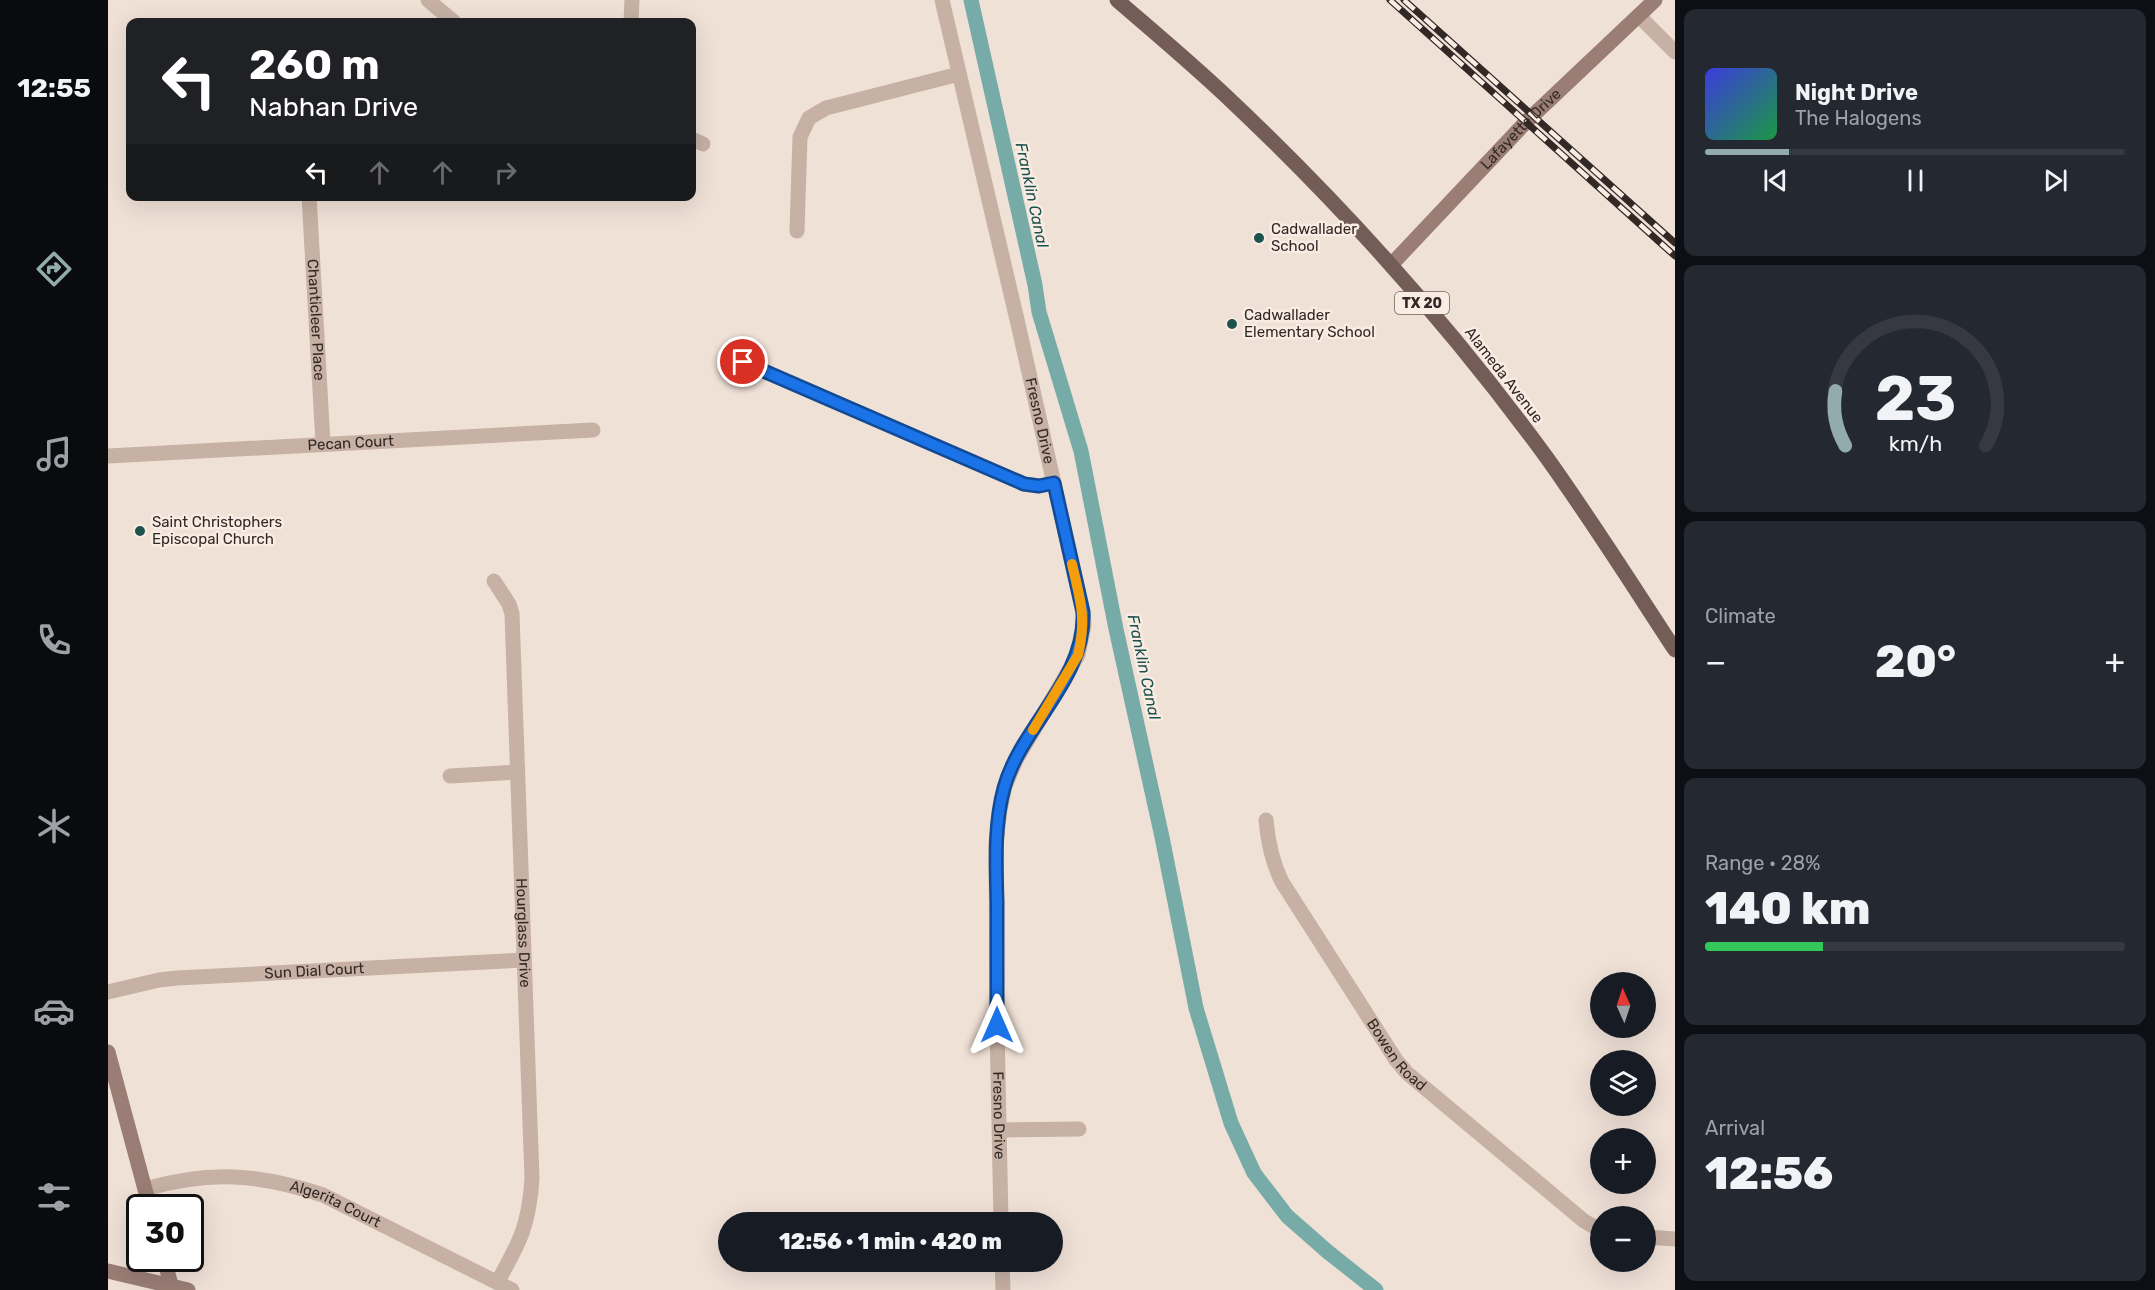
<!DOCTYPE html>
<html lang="en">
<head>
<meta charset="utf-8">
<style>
  :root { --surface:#171b24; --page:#242831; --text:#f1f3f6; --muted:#9ea1a6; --line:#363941; --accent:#92abab }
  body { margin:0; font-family:Rubik,sans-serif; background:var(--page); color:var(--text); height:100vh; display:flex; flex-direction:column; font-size:22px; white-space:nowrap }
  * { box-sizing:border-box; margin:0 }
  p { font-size:20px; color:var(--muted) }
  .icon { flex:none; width:33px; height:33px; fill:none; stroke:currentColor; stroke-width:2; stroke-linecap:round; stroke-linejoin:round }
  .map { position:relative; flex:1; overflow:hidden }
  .sheet { display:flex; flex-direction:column; gap:9px; padding:9px; background:#0d0f14; width:480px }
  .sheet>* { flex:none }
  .hud { position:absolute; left:18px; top:18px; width:570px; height:183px; border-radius:12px; box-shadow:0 6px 24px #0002; background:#202124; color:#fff; overflow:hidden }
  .needle { width:39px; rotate:357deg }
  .fabs { position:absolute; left:1482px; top:972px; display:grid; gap:12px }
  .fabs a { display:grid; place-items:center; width:66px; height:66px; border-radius:50%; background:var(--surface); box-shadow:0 6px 24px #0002; font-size:30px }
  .speed { position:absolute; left:18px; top:1194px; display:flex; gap:12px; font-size:30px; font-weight:700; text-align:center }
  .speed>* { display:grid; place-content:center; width:78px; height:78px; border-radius:50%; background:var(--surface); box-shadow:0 6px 24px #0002; line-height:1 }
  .speed .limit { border:3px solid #111; border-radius:9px; background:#fff; color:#111 }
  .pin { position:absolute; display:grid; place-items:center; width:51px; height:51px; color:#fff; margin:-26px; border:3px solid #fff; border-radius:50%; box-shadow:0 2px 6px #0007 }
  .me { position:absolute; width:66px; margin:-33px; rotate:0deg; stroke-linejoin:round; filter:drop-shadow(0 0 4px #0008) }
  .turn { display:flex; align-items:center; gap:21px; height:126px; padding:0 24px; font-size:27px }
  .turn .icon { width:78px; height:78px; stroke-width:2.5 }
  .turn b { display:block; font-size:42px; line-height:51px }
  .lanes { display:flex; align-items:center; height:57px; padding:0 24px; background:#0003; justify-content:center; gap:30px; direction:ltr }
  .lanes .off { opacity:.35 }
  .big { font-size:45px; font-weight:800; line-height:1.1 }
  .sheet .widget { flex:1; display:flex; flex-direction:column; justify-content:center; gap:9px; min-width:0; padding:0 21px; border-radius:12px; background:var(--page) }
  .sheet .dial { align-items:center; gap:0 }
  .dial svg { height:156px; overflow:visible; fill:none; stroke:var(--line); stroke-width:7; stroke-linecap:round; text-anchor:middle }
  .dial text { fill:var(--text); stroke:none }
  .song { display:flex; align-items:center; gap:18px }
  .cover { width:72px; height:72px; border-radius:9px; background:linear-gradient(135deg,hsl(240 70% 55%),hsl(140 70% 35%)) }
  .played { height:6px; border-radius:3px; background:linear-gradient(90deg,var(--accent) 20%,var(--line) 20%) }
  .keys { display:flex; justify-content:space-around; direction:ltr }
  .heat { display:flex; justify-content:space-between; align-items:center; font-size:33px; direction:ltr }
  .charge { height:9px; border-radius:4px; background:linear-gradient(90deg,#34c759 28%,var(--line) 0) }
  .trip { position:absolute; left:610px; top:1212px; width:345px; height:60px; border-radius:30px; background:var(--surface); box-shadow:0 6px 24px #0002; font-weight:800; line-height:60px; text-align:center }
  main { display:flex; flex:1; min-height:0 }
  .tab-bar { display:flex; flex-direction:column; width:108px; justify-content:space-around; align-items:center; background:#090b0e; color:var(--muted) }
  .tab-bar .icon { width:42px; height:42px }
  .tab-bar .current { color:var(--accent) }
  .tab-bar b { font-size:27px; color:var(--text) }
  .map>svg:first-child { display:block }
</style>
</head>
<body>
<main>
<nav class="tab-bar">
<b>12:55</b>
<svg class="icon current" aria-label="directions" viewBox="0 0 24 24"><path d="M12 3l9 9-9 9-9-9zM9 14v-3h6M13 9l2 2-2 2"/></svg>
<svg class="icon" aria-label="music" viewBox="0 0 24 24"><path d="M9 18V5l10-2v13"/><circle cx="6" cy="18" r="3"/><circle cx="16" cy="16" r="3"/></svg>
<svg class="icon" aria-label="phone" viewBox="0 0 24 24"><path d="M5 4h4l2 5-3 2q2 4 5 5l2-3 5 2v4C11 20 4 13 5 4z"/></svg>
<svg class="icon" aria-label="climate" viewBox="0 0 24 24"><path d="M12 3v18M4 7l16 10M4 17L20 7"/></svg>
<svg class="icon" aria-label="car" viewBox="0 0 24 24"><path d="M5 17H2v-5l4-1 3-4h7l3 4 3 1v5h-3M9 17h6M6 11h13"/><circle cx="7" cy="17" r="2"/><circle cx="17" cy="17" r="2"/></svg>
<svg class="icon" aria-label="filters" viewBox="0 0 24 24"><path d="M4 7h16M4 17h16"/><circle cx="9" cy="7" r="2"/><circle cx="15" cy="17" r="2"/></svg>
</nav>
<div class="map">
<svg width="1567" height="1290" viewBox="0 0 1567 1290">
  <rect width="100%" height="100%" fill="#f0e1d7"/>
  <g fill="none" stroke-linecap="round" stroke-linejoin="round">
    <path stroke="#77aba7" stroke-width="15" d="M863 0 927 285 931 312 973 451 1008 629 1054 837 1088 1008 1123 1123 1146 1173 1179 1216 1220 1252 1268 1290"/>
    <g stroke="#c7b0a4" stroke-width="15">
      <path d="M320 0 346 22"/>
      <path id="s1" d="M834 0 910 324 975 612 976 625 970 655 908 760 897 786 892 810 888 842 889 1025 893 1222"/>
      <path d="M1531 16 1567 52"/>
      <path d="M523 22 524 0"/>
      <path d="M584 139 595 144"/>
      <path id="s2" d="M201 196 215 443"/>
      <path d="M689 231 692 137 701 118 718 108 851 74"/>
      <path d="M635 362 916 484 931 486 946 483"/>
      <path id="s3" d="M0 456 485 430"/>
      <path id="s4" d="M386 581 401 604 404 614 424 1179C421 1225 412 1242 390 1281"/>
      <path d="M342 776 409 772"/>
      <path id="s5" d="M1158 820C1160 843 1164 862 1174 882L1288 1060 1299 1073 1476 1221 1492 1230"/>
      <path id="s6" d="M0 992 51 980 69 978 416 960"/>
      <path d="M892 1130 971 1129"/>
      <path id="s7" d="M37 1189C103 1170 151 1174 215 1195L404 1290"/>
      <path d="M1538 1237 1567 1239"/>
      <path d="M894 1262 895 1290"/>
    </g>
    <g stroke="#9a7e76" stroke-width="15">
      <path id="s8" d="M1283 265 1418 122 1547 0"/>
      <path d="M0 1052 42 1208"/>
      <path d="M56 1258 63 1285"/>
      <path d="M0 1271 80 1290"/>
    </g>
    <path stroke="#745d57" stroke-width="15" d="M1009 0C1046 32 1083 63 1118 96 1235 206 1344 328 1439 458 1484 521 1525 586 1567 650"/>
    <g stroke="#322825" stroke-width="7">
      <path id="rail" d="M1282 0 1567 256
        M1296 0 1567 243"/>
    </g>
    <use href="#rail" stroke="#f8ece3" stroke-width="4.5" stroke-dasharray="14" stroke-linecap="butt"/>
  </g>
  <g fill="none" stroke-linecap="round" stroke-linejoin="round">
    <g stroke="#114b97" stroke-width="15">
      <path id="route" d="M635 362 916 484 931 486 946 483 975 612C978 680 913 726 896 788 886 825 888 864 889 902 889 943 889 984 889 1025"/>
    </g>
    <use href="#route" stroke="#1a73e8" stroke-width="10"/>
    <path stroke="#f59e0b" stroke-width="10" d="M925 730 970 655C979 618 972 599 964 564"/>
  </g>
  <g fill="#1d524f" stroke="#f8ece3" stroke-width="2">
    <circle cx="1151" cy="238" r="6"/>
    <circle cx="1124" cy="324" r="6"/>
    <circle cx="32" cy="531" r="6"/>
  </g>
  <g text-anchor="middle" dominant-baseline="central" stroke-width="5" stroke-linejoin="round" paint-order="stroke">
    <rect fill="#f8ece3" stroke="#6d635e" stroke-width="1.5" x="1287" y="292" width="54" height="22" rx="4.5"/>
    <g font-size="14" font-weight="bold" fill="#322825">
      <text x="1314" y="303">TX 20</text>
    </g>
    <g font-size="15" fill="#322825" stroke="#f8ece3">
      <text stroke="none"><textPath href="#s8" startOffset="188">Lafayette Drive</textPath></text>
      <text stroke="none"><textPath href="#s2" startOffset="124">Chanticleer Place</textPath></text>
      <text transform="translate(1396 375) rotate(52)">Alameda Avenue</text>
      <text stroke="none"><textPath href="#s1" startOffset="432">Fresno Drive</textPath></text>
      <text stroke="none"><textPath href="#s3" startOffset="243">Pecan Court</textPath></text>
      <text stroke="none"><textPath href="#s4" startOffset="357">Hourglass Drive</textPath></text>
      <text stroke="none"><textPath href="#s6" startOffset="208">Sun Dial Court</textPath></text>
      <text stroke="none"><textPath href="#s5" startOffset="272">Bowen Road</textPath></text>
      <text stroke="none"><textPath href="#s1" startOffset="1152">Fresno Drive</textPath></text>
      <text stroke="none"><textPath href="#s7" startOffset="196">Algerita Court</textPath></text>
    </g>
    <g font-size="15" fill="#322825" stroke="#f8ece3" text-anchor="start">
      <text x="1163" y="229">Cadwallader<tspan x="1163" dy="17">School</tspan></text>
      <text x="1136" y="315">Cadwallader<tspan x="1136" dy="17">Elementary School</tspan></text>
      <text x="44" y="522">Saint Christophers<tspan x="44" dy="17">Episcopal Church</tspan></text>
    </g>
    <g font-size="16" font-style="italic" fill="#1d524f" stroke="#f8ece3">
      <text transform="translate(924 195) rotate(78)">Franklin Canal</text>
      <text transform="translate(1036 667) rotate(78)">Franklin Canal</text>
    </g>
  </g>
</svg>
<div class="fabs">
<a><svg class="needle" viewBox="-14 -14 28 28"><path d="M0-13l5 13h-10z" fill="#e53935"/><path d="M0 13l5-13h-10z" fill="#9ea1a6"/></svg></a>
<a><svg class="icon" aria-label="layers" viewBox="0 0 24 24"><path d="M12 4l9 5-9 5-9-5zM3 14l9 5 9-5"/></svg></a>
<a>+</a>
<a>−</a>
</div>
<div class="speed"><div class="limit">30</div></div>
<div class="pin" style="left:635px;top:362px;background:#d93025"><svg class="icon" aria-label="arrive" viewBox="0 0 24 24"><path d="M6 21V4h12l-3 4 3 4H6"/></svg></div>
<svg class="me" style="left:889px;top:1025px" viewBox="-20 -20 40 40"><path d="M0-17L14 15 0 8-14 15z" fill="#1a73e8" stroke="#fff" stroke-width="4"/></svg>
<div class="trip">12:56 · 1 min · 420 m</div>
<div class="hud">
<div class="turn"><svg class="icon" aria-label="left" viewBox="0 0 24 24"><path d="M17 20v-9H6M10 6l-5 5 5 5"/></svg><div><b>260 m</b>Nabhan Drive</div></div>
<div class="lanes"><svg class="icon" aria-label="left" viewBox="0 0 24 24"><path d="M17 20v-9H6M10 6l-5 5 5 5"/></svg><svg class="icon off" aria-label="ahead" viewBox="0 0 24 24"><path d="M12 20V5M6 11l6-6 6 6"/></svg><svg class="icon off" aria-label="ahead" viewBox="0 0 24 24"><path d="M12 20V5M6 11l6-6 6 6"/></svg><svg class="icon off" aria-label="right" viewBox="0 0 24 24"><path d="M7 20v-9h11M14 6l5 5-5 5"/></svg></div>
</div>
</div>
<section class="sheet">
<div class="widget">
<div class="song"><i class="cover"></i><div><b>Night Drive</b><p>The Halogens</p></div></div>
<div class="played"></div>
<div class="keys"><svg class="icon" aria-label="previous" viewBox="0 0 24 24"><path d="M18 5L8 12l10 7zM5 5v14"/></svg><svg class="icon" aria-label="pause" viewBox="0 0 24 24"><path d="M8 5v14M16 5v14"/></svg><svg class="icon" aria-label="next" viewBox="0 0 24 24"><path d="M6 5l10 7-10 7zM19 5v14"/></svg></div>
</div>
<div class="widget dial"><svg viewBox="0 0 100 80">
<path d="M14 69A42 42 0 1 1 86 69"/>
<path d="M14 69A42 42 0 0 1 9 41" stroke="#92abab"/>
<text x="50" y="56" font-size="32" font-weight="700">23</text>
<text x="50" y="72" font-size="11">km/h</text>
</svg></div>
<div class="widget"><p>Climate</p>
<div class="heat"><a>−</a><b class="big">20°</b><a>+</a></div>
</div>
<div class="widget"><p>Range · 28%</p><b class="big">140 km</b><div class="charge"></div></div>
<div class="widget"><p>Arrival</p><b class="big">12:56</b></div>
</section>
</main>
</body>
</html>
